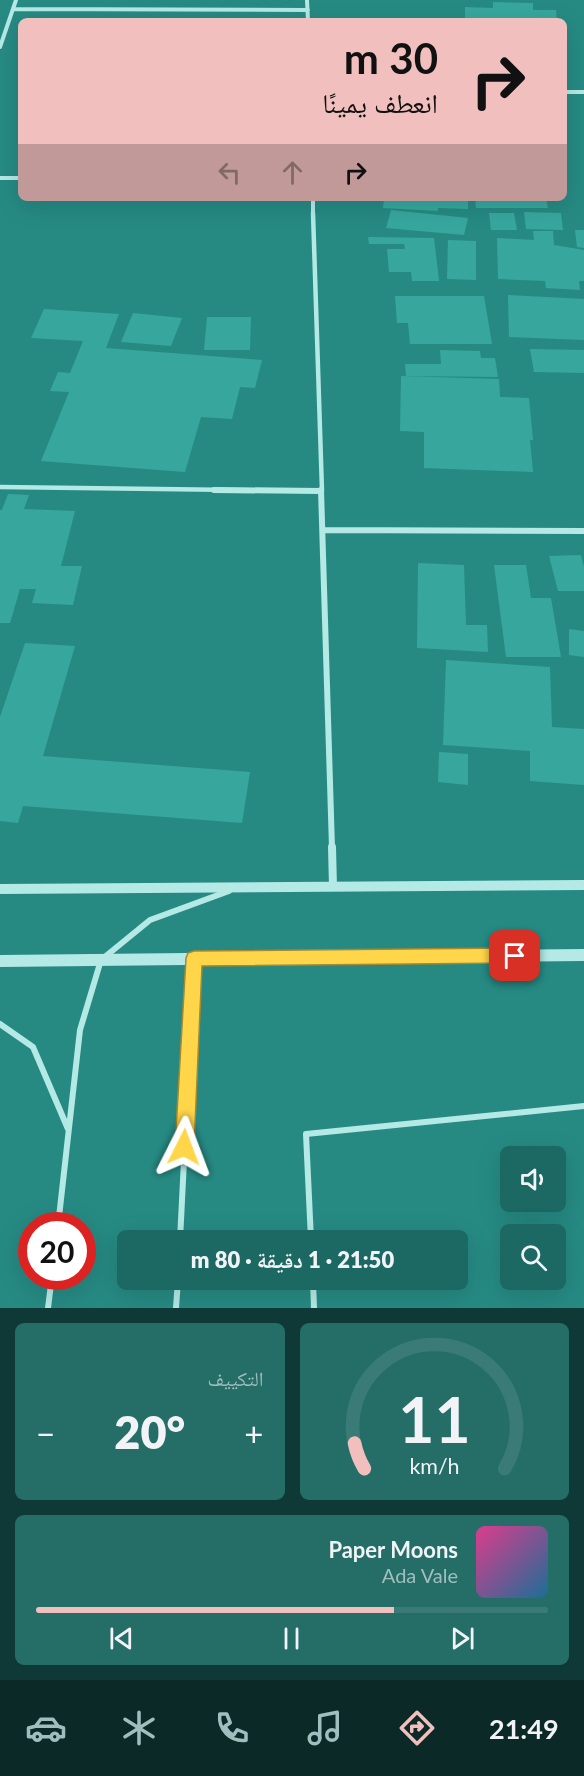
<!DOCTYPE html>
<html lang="ar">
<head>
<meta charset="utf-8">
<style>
  :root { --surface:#1c6862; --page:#256e68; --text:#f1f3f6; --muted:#a0bebe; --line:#3a7b77; --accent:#f1c0be }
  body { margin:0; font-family:Lato,"Noto Naskh Arabic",sans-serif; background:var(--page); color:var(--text); direction:rtl; height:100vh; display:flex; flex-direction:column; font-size:22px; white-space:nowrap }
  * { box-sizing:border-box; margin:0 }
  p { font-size:20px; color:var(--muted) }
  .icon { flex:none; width:33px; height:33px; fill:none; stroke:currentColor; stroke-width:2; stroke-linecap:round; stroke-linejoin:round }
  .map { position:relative; height:1308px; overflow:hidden; direction:ltr }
  .drawer { display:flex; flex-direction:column; gap:15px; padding:15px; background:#0f3936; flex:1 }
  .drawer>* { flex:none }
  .top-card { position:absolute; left:18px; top:18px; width:549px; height:183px; border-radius:9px; box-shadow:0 6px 24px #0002; direction:rtl; background:#f1c0be; color:#111; overflow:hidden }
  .fabs { position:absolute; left:500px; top:1146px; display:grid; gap:12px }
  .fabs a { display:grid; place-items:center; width:66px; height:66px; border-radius:9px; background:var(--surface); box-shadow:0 6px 24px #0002; font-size:30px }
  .speed { position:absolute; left:18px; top:1212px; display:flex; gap:12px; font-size:30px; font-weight:700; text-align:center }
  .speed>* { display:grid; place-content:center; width:78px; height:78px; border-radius:50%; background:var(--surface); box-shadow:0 6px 24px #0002; line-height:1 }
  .speed .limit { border:9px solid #d22; background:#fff; color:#111 }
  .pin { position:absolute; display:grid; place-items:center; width:51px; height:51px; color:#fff; margin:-26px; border-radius:12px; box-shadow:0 3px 9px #0006 }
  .me { position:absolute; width:66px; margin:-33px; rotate:3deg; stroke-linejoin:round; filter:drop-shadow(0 0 4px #0008) }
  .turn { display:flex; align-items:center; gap:21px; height:126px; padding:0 30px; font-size:27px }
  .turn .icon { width:78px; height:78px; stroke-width:2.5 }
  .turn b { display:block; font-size:42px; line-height:51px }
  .lanes { display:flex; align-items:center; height:57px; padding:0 30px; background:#0003; justify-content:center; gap:30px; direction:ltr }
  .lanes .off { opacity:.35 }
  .big { font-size:45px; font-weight:800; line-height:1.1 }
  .drawer .tile { flex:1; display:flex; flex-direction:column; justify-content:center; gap:9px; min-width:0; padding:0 21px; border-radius:9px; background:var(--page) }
  .drawer .dial { align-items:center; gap:0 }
  .dial svg { height:156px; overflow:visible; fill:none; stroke:var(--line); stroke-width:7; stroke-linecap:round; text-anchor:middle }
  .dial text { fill:var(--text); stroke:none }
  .song { display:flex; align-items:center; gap:18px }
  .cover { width:72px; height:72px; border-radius:9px; background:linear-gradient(135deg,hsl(330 70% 55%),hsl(200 70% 35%)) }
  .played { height:6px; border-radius:3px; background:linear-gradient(90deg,var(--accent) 70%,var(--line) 70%) }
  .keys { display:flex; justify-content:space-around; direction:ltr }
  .heat { display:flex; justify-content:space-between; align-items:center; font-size:33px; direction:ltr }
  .drawer .tiles { flex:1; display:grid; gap:15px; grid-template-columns:1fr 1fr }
  .tile:last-child { grid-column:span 2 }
  .trip { position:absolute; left:117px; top:1230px; width:351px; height:60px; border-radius:9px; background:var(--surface); box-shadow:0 6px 24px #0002; font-weight:800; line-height:60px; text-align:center; direction:rtl }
  .dock { display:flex; height:96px; justify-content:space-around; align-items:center; background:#0b2a27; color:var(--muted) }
  .dock .icon { width:42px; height:42px }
  .dock .on { color:var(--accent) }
  .dock b { font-size:27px; color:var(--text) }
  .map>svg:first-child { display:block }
</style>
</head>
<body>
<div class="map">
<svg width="584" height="1308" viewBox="0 0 584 1308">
  <rect width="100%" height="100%" fill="#268a83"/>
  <path fill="#37a79d" d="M493 2 533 3V10H556L557 21H465V7L493 8Z
    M384 198H468V209L438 208V211L383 208Z
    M475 198H546L548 208H476Z
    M391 210 468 218 464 235 386 228Z
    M524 212 561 213 563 230 526 229Z
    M489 213H514L517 230H491Z
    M575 230H584V248L577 247Z
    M533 231H553L554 245 584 250V281H579L580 290 546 288 545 281 498 279 497 238 534 240Z
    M368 237 434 238 439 281H412L411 272H389L387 249H405L404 244H369Z
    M448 240 476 241V280L447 279Z
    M508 295 584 299V340L509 337Z
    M395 296H484L492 344H410L408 323H397Z
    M44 309 119 314 106 348 262 360 255 388 240 387 232 419 201 417 185 472 41 461 69 392 50 391 58 372 70 373 83 341 31 338Z
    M133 313 182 318 171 346 121 342Z
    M207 317H251L250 350H204Z
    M530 349 584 350V373L534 372Z
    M440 350 480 351 481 358H495L498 377 406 376 405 364H441Z
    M401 376 499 379 500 397 529 398 533 440H530L533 472 424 468V432L400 431Z
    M8 494 29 495 24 509 75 511 61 566H82L73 605 32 603 36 589H20L10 623H0V510H2Z
    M581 555 584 567V591H558L549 556Z
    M418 563 464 565 466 625H487L488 652 417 648Z
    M494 565H526L531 598H551L561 657H506Z
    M569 629 584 631V657L569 655Z
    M25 643 75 646 43 756 250 772 242 823 23 806 18 823 0 821V717Z
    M446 660 550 667 552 727 584 729V785L530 781V751L443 745Z
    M439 752 468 754V785L438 782Z"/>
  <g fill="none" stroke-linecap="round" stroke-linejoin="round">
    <path stroke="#b4e9e5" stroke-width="6" d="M0 1024 33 1047 68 1129
      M58 1226 80 1030 101 960 150 920 229 891
      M180 1240 194 962
      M311 1240 306 1134 584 1106
      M313 1280 314 1308
      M48 1308 52 1276
      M176 1308 178 1280"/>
    <path stroke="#b4e9e5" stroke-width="4" d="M307 0 308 21
      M13 9 308 10
      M0 47 16 0
      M564 92H584
      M0 178H21
      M313 198V215"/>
    <path stroke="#b4e9e5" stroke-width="4.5" d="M313 213 322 491
      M0 487 321 491"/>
    <path stroke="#b4e9e5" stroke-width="6" d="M214 490 321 491
      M321 490 332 848
      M323 530 584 531"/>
    <path stroke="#b4e9e5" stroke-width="8" d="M332 847 333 887"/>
    <path fill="#b4e9e5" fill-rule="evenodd" d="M584 880V890L0 894V884Z
      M584 949V961L0 967V955Z"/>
  </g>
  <path fill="#ffd54a" stroke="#a68a30" stroke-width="1.5" d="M515 948 521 951 524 956 521 961 515 963 202 966 194 1147 191 1153 184 1156 178 1153 175 1147 186 958 188 953 194 951Z"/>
</svg>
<div class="fabs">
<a><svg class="icon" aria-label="sound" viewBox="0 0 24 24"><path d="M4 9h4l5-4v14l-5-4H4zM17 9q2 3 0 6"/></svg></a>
<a><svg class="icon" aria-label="search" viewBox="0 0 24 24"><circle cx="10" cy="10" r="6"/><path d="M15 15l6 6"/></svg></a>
</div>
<div class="speed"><div class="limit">20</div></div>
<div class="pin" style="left:515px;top:956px;background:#d93025"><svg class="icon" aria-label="arrive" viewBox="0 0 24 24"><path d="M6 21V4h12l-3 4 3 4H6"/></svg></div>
<svg class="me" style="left:184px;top:1147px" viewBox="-20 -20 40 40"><path d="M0-17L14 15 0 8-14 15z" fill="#ffd54a" stroke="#fff" stroke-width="4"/></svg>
<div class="trip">21:50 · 1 دقيقة · 80 m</div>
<div class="top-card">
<div class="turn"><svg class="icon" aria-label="right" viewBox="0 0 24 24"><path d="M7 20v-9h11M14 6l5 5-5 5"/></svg><div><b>30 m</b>انعطف يمينًا</div></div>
<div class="lanes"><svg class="icon off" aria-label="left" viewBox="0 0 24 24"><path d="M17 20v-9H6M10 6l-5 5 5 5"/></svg><svg class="icon off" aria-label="ahead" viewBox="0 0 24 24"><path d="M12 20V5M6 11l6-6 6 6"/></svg><svg class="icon" aria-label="right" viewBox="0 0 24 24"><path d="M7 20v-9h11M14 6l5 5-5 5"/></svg></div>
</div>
</div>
<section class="drawer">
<div class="tiles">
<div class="tile dial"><svg viewBox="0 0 100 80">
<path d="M14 69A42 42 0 1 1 86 69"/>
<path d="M14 69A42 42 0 0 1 9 56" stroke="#f1c0be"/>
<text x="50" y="56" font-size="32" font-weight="700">11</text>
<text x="50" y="72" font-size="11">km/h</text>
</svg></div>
<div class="tile"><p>التكييف</p>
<div class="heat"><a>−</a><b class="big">20°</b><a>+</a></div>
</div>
<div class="tile">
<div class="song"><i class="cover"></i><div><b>Paper Moons</b><p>Ada Vale</p></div></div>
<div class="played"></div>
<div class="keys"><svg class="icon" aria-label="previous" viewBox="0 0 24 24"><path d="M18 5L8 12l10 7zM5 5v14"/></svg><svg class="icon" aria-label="pause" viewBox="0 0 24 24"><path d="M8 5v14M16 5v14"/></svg><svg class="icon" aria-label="next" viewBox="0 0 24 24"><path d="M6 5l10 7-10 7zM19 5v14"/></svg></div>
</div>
</div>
</section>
<nav class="dock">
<b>21:49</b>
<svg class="icon on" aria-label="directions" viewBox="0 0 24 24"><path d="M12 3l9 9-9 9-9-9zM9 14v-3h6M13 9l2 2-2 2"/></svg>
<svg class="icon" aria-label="music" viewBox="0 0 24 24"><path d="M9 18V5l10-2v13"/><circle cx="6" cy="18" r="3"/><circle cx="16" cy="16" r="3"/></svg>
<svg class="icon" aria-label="phone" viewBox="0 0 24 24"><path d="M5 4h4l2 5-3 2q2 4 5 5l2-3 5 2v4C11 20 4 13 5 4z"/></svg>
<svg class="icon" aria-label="climate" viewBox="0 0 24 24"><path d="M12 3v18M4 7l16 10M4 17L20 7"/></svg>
<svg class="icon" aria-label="car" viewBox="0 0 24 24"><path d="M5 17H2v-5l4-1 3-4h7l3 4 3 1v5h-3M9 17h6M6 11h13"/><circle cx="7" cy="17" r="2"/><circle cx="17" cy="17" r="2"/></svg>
</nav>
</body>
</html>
